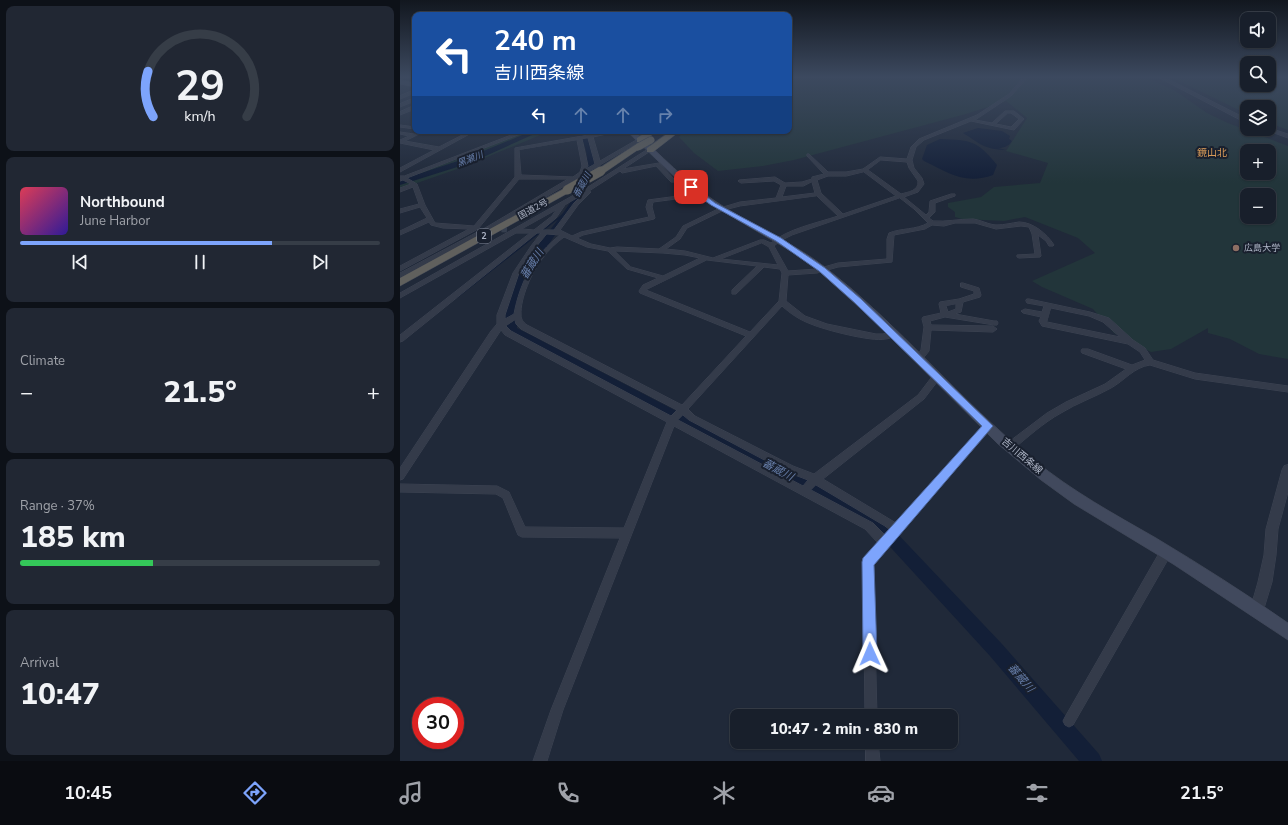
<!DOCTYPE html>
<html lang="en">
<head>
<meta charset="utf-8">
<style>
  :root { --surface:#181f2b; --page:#212733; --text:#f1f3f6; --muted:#9fa2a9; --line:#363d47; --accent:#7da4fc }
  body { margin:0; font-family:"Nunito Sans","Noto Sans JP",sans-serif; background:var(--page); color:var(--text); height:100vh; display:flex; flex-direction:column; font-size:15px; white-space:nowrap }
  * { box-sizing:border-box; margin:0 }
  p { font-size:13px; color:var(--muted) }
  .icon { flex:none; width:22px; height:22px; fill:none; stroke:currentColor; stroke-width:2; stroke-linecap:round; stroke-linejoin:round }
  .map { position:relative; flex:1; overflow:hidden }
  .drawer { display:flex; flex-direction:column; gap:6px; padding:6px; background:#0d1118; width:400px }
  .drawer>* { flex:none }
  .banner { position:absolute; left:12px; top:12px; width:380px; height:122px; border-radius:8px; box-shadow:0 1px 3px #0004,0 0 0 1px var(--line); background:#1a4fa0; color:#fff; overflow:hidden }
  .buttons { position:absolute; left:840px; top:12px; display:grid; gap:8px }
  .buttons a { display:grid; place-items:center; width:36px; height:36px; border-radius:8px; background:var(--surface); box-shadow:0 1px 3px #0004,0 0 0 1px var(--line); font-size:20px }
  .speed { position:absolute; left:12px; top:697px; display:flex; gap:8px; font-size:20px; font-weight:700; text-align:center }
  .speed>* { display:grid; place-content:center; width:52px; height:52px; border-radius:50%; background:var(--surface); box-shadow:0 1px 3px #0004,0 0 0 1px var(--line); line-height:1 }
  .speed .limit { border:6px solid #d22; background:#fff; color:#111 }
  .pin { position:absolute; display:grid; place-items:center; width:34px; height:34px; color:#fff; margin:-17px; border-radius:8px; box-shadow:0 2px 6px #0006 }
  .me { position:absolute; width:44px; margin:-22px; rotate:359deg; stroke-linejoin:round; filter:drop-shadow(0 0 3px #0008) }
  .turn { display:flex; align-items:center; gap:14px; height:84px; padding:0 16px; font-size:18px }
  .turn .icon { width:52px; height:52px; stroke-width:2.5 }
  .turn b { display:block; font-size:28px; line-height:34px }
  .lanes { display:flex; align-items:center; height:38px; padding:0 16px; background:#0003; justify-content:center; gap:20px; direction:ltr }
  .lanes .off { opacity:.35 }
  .big { font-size:30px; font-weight:800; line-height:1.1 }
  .drawer .card { flex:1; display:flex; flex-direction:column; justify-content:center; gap:6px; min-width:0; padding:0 14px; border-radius:8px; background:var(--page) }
  .drawer .dial { align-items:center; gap:0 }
  .dial svg { height:104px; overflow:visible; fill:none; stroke:var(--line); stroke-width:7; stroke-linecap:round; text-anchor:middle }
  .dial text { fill:var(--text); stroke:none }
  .song { display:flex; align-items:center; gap:12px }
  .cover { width:48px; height:48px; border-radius:6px; background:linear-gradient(135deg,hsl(350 70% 55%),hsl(250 70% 35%)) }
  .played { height:4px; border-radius:2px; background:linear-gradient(90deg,var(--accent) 70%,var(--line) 70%) }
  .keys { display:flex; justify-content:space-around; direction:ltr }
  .heat { display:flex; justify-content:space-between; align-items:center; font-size:22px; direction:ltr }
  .charge { height:6px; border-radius:3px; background:linear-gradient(90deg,#34c759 37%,var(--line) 0) }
  .trip { position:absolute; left:330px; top:709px; width:228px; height:40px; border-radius:8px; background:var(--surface); box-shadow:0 1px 3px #0004,0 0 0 1px var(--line); font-weight:800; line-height:40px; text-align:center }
  .tabs { display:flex; height:64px; justify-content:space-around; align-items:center; background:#0a0c11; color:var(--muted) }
  .tabs .icon { width:28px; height:28px }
  .tabs .selected { color:var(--accent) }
  .tabs b { font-size:18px; color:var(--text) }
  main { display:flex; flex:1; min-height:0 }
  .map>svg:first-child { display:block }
</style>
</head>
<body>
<main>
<section class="drawer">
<div class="card dial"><svg viewBox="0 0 100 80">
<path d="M14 69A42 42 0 1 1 86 69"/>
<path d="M14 69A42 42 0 0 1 10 34" stroke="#7da4fc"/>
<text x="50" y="56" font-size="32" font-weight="700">29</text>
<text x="50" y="72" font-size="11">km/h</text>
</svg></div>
<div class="card">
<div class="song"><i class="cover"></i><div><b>Northbound</b><p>June Harbor</p></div></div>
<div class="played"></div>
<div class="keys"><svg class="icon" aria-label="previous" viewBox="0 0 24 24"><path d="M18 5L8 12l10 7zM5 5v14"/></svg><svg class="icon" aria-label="pause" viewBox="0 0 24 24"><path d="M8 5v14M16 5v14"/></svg><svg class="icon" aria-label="next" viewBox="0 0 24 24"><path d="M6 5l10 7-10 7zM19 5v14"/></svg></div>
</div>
<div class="card"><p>Climate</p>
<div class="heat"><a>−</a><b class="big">21.5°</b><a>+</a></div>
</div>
<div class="card"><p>Range · 37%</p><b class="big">185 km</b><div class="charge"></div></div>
<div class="card"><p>Arrival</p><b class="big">10:47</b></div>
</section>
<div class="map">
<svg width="888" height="761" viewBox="0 0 888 761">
  <rect width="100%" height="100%" fill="#202939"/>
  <path fill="#22353a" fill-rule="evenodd" d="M389 77H744L774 90 807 113 828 123 888 146V359L859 354 830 339 808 333V328L771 349 751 352 714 333 693 309 642 287 632 281 695 253 678 238 625 217 604 221 562 219 555 217V212L548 207V203L581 197 594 187 640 183 648 163 606 151 627 118 606 101 566 114 394 160 363 166 318 171 294 153 279 137 284 131H389ZM847 151H869V173H847ZM847 195H869V217H847Z
    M771 77H847V85H869V77H888V130L869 123V107H847V114Z
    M127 131H150L63 167 0 189V180L55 160Z"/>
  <path fill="#131f37" d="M578 128 602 131 610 136 609 139 612 141C608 147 603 148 598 148L606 150C583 149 581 144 563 133Z
    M540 139C570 140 577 140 597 165L593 175C565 185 549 173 524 161L522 159 527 145Z"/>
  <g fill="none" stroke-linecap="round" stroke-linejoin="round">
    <path stroke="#131f37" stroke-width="1.5" d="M107 258 165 213"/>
    <path stroke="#131f37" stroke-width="2" d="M57 297 108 257"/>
    <path fill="#131f37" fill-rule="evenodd" d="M132 131H141L70 163 0 185V180L64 159Z
      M179 131H185L194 158 195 166 192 176 177 203 129 273 117 312V328L478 516 492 528 602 644 699 754 702 761H679L590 656 482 538 468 526 137 347 108 333C102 322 106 311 110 300 113 291 115 281 120 272 137 241 182 199 187 166 189 155 183 141 179 131Z"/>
    <path stroke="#353e4e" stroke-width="5.5" stroke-dasharray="5.5 3" stroke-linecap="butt" d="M93 229 109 230"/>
    <g stroke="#3d4453" stroke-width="1">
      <path id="minor" d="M0 77H6L0 80Z
        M624 77H628L611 96 575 120 592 123 605 111H614L624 119 614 130 571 121 524 140 516 147 512 160 514 168 522 178 524 184 518 192 504 197 526 215 529 212 530 201 551 194H555V196L535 203V212L529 218 533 221C546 222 559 219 573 219 581 220 589 225 597 225 604 225 612 223 619 222 633 222 647 234 654 245L653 246H649L646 241 638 235 641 256 640 257 619 258 617 257V255L635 254 632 234 629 227 621 226 596 229 575 223H555L544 226 532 225 525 229 494 235 492 262 438 267 417 273 388 275 386 301 405 316 427 324 476 334H483L492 331 496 334C493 337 489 339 485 339 472 342 425 330 411 324 400 320 391 314 382 306L288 409 295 416 393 466 414 474 518 395 534 374H540L541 376 540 378 524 399 423 479 496 523 585 423 588 422 591 423 592 426 591 429 473 564 477 716H465L463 562 464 558 478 543 465 529 274 426 163 710 147 761H133L151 710 220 538 122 537 118 535 103 498 96 494 0 492V484L97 486 109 492 125 527 224 528 267 422 105 335 101 330 3 479 0 480V468L91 331 97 324V315L113 273 131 246 141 233H137L3 341 0 342V335L130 233H116L0 298V293L188 187 248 149 252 150 223 169 259 163 275 180V182H271L256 166 222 173 220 171 189 191 191 192 178 205 160 230 172 236 181 232 249 217 246 207 248 200 301 193 302 194 299 196 253 202 252 207 255 218 254 219 183 235 177 238 191 244 210 248 217 247 259 249 276 237 283 226 320 208 340 202 376 198 381 185 374 181 341 183 338 181 339 180 375 177 385 183 402 182 412 179V177L424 174 407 156V154H409L428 172H446L463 169 480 157 507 159 511 147 519 139 577 115 609 94ZM608 113H611L619 119 611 127 596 124ZM481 160 507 162 509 168 518 181C519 191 508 192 501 194L468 170ZM464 172 496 196 443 214 421 193 417 180 428 176H446ZM412 182 415 193 382 197 386 186H403ZM182 195 174 203 154 230H142L156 218 165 205ZM417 196 438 216C417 223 387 229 371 243L364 240H360L313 258 285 251 266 249 280 239 287 228 324 210 340 206ZM500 198 514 209 528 223C516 230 501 228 489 233L487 239V259L438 263 417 269 388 271 374 246 380 241 392 235ZM156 210 152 216 134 230 122 229ZM147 234 160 235C134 255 120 282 114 314L105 319V315L119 273 135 248ZM164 237 187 247 208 251 227 269 258 278 243 285 239 291 240 293 346 336 282 405 127 325C123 322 121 319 121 315 120 298 132 272 142 259 148 250 156 243 164 237ZM362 243 369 247 378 265 321 259ZM215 251 263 253 285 255 300 258 263 276 231 267ZM307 260 357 266 332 290V294H336L364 267 380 269 382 273 379 301 350 332 246 290ZM115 320 116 324 121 329 277 410 271 416 111 331 106 326ZM283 415 289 420 387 472 408 480 403 486 278 420ZM416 485 485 526 490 530 485 535 473 523 411 490Z
        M14 90H15V93L0 99V96Z
        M14 98H15V101L0 107V104Z
        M13 106H15V109L0 115V112Z
        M0 125 15 127V129L0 127Z
        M19 131H25L5 141 39 147 70 131H75L0 172V168L34 150 0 143V140L9 136 0 134V132L14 134Z
        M122 131H128L7 178 17 184 25 205 35 223 74 226 115 177V148L188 135 187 131H191L192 134 210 131H220L193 137 200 161 238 139 242 140 200 165 199 169 195 168 89 230 0 278V273L85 228 168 179H119L78 229 0 271V266L69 229 43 228 31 225 29 222 0 235V231L27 218 20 207 0 213V209L19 204 13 187 0 192V188L11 184 3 180 0 181V176H4ZM188 138 195 164 186 169 188 166 182 139ZM177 140 182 166 180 172 173 177 121 175 119 150Z
        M561 283H563L579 288 581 295 580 297 563 302 561 312 555 314 594 321H597L598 323 597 325H594L545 317 530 321 531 325 593 326 597 329 593 332 531 330 529 351 521 361H515L514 359 521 350 524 327 522 319 523 317 541 313 539 304 540 302 559 299 574 294V291L561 287ZM556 304V309L548 312 546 306Z
        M627 299H629L690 312 709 318 733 340 745 348 753 360 795 373 888 386V392L795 379 750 365C734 367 724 381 711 388 695 397 677 403 661 413 643 423 628 437 612 450L609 451 606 450 605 447 606 444 647 413 666 402 705 384 726 369 682 353 681 351 682 349H688L732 365 745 360 740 352 728 344 642 326 639 321 641 317 623 313 621 311 625 309 642 312 644 306 627 303 626 301ZM651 308 689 316 703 322 720 337 647 322Z
        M766 547 770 548 771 552 770 556 673 725 669 727 665 725 663 721 665 717 762 548Z
        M466 742H478L480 761H466Z"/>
    </g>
    <g stroke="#3d4453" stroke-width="1">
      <path id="tertiary" d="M758 77H764L847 119V123Z
        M869 128 888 134V138L863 129Z
        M888 465V492L878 529 876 555 872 582 862 615 857 617 852 615 850 610 858 582 864 555 866 529 882 470 884 466Z"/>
    </g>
    <g stroke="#3d4453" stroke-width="1">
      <path id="secondary" d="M0 80 15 83V87L0 84Z
        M227 131H234C261 155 285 181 315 201 351 225 391 241 425 267 500 325 560 401 634 460 672 491 714 514 756 538 801 565 845 593 888 623V640L773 564 674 504 641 480 598 444 472 319 420 272 394 253 300 198 278 180Z"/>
    </g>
    <g stroke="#3e4554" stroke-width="1">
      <path id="trunk" d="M248 131H257L243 142H237V138Z
        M271 131H280L253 152H247V148Z
        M235 145H238L242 147 204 173H198L197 171 198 169Z
        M167 187 170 188 171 190 170 192 0 286V278Z"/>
    </g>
    <use href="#minor" fill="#343b4a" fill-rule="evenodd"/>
    <use href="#tertiary" fill="#343b4a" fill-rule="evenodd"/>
    <use href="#secondary" fill="#41495d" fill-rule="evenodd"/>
    <use href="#trunk" fill="#60605d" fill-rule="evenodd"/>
    <g stroke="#3e4554" stroke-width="8" stroke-linecap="butt">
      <path id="trunk-bridge-far1" d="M238 147 251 140"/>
    </g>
    <g stroke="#3e4554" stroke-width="10" stroke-linecap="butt">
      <path id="trunk-bridge" d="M167 190 201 171"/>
    </g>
    <use href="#trunk-bridge-far1" stroke="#60605d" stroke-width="7"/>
    <use href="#trunk-bridge" stroke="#60605d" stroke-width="9"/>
  </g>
  <linearGradient id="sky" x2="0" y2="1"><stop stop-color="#12171f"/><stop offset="0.42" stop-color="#3c495f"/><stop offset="1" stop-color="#3c495f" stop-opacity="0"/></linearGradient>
  <rect width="888" height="183" fill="url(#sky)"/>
  <path fill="#7da4fc" stroke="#516ba4" d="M288 186H293L315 203 381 238 425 268 461 299 593 426 474 565 477 654 475 659 470 661 465 659 463 654 462 562 463 558 582 426 455 303 419 271 376 241 311 205 288 189Z"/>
  <circle fill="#8d6e63" stroke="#19202e" stroke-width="1.5" cx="836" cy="248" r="4"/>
  <g text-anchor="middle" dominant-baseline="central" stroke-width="4" stroke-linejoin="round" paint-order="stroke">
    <g font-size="9" font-style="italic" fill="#657ca7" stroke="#19202e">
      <text transform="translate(70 159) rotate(-21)">黒瀬川</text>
      <text transform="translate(182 185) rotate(-62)">番蔵川</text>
    </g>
    <g font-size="9" fill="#aeb5c6" stroke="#19202e">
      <text transform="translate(133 209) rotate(-29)">国道2号</text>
    </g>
    <rect fill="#19202e" stroke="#818898" stroke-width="1" x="77" y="229" width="14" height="14" rx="3"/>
    <g font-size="9" font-weight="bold" fill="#aeb5c6">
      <text x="84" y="236">2</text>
    </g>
    <g font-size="9" fill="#aeb5c6" stroke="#19202e" text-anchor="start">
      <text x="844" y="248">広島大学</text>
    </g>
    <g font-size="10" fill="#d79a58" stroke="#19202e">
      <text x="812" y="153">鏡山北</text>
    </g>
    <g font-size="10" fill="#aeb5c6" stroke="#19202e">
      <text transform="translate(622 456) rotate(40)">吉川西条線</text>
    </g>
    <g font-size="11" font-style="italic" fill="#657ca7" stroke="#19202e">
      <text transform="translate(132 264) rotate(-58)">蕃蔵川</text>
      <text transform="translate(378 470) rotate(28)">蕃蔵川</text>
      <text transform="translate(621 678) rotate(49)">蕃蔵川</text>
    </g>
  </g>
</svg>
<div class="buttons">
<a><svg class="icon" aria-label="sound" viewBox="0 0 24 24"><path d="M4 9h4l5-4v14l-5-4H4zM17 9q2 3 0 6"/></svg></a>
<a><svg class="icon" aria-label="search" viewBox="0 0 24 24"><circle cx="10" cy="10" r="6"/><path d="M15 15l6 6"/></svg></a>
<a><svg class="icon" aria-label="layers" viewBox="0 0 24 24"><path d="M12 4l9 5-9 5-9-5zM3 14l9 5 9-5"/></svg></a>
<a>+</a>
<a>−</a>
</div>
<div class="speed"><div class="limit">30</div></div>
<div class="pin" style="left:291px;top:187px;background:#d93025"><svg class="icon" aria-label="arrive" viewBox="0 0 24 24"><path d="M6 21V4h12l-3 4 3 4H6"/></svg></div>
<svg class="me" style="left:470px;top:654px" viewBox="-20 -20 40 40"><path d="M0-17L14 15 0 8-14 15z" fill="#7da4fc" stroke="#fff" stroke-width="4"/></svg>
<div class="trip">10:47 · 2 min · 830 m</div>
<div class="banner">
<div class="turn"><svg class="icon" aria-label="left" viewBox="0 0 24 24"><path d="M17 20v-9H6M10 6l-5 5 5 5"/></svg><div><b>240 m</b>吉川西条線</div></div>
<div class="lanes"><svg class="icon" aria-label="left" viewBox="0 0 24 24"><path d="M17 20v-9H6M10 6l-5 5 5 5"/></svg><svg class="icon off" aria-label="ahead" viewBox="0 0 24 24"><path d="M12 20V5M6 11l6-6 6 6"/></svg><svg class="icon off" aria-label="ahead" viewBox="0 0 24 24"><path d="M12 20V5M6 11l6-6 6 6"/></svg><svg class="icon off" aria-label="right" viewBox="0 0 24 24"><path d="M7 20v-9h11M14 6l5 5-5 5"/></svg></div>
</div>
</div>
</main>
<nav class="tabs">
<b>10:45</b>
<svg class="icon selected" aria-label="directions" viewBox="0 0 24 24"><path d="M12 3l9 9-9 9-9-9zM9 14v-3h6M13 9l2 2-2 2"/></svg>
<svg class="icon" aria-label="music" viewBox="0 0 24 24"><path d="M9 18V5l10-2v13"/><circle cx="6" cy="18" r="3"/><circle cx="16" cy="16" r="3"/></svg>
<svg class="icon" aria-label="phone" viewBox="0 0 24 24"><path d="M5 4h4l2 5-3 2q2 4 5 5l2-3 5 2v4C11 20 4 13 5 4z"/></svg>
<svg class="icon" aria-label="climate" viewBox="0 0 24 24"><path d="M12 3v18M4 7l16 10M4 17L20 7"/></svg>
<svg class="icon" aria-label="car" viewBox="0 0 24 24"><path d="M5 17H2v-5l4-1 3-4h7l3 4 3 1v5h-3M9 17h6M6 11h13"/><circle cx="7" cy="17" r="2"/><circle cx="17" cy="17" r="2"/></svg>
<svg class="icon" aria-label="filters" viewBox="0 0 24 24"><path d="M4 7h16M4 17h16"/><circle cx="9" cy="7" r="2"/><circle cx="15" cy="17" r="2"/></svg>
<b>21.5°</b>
</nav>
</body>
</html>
